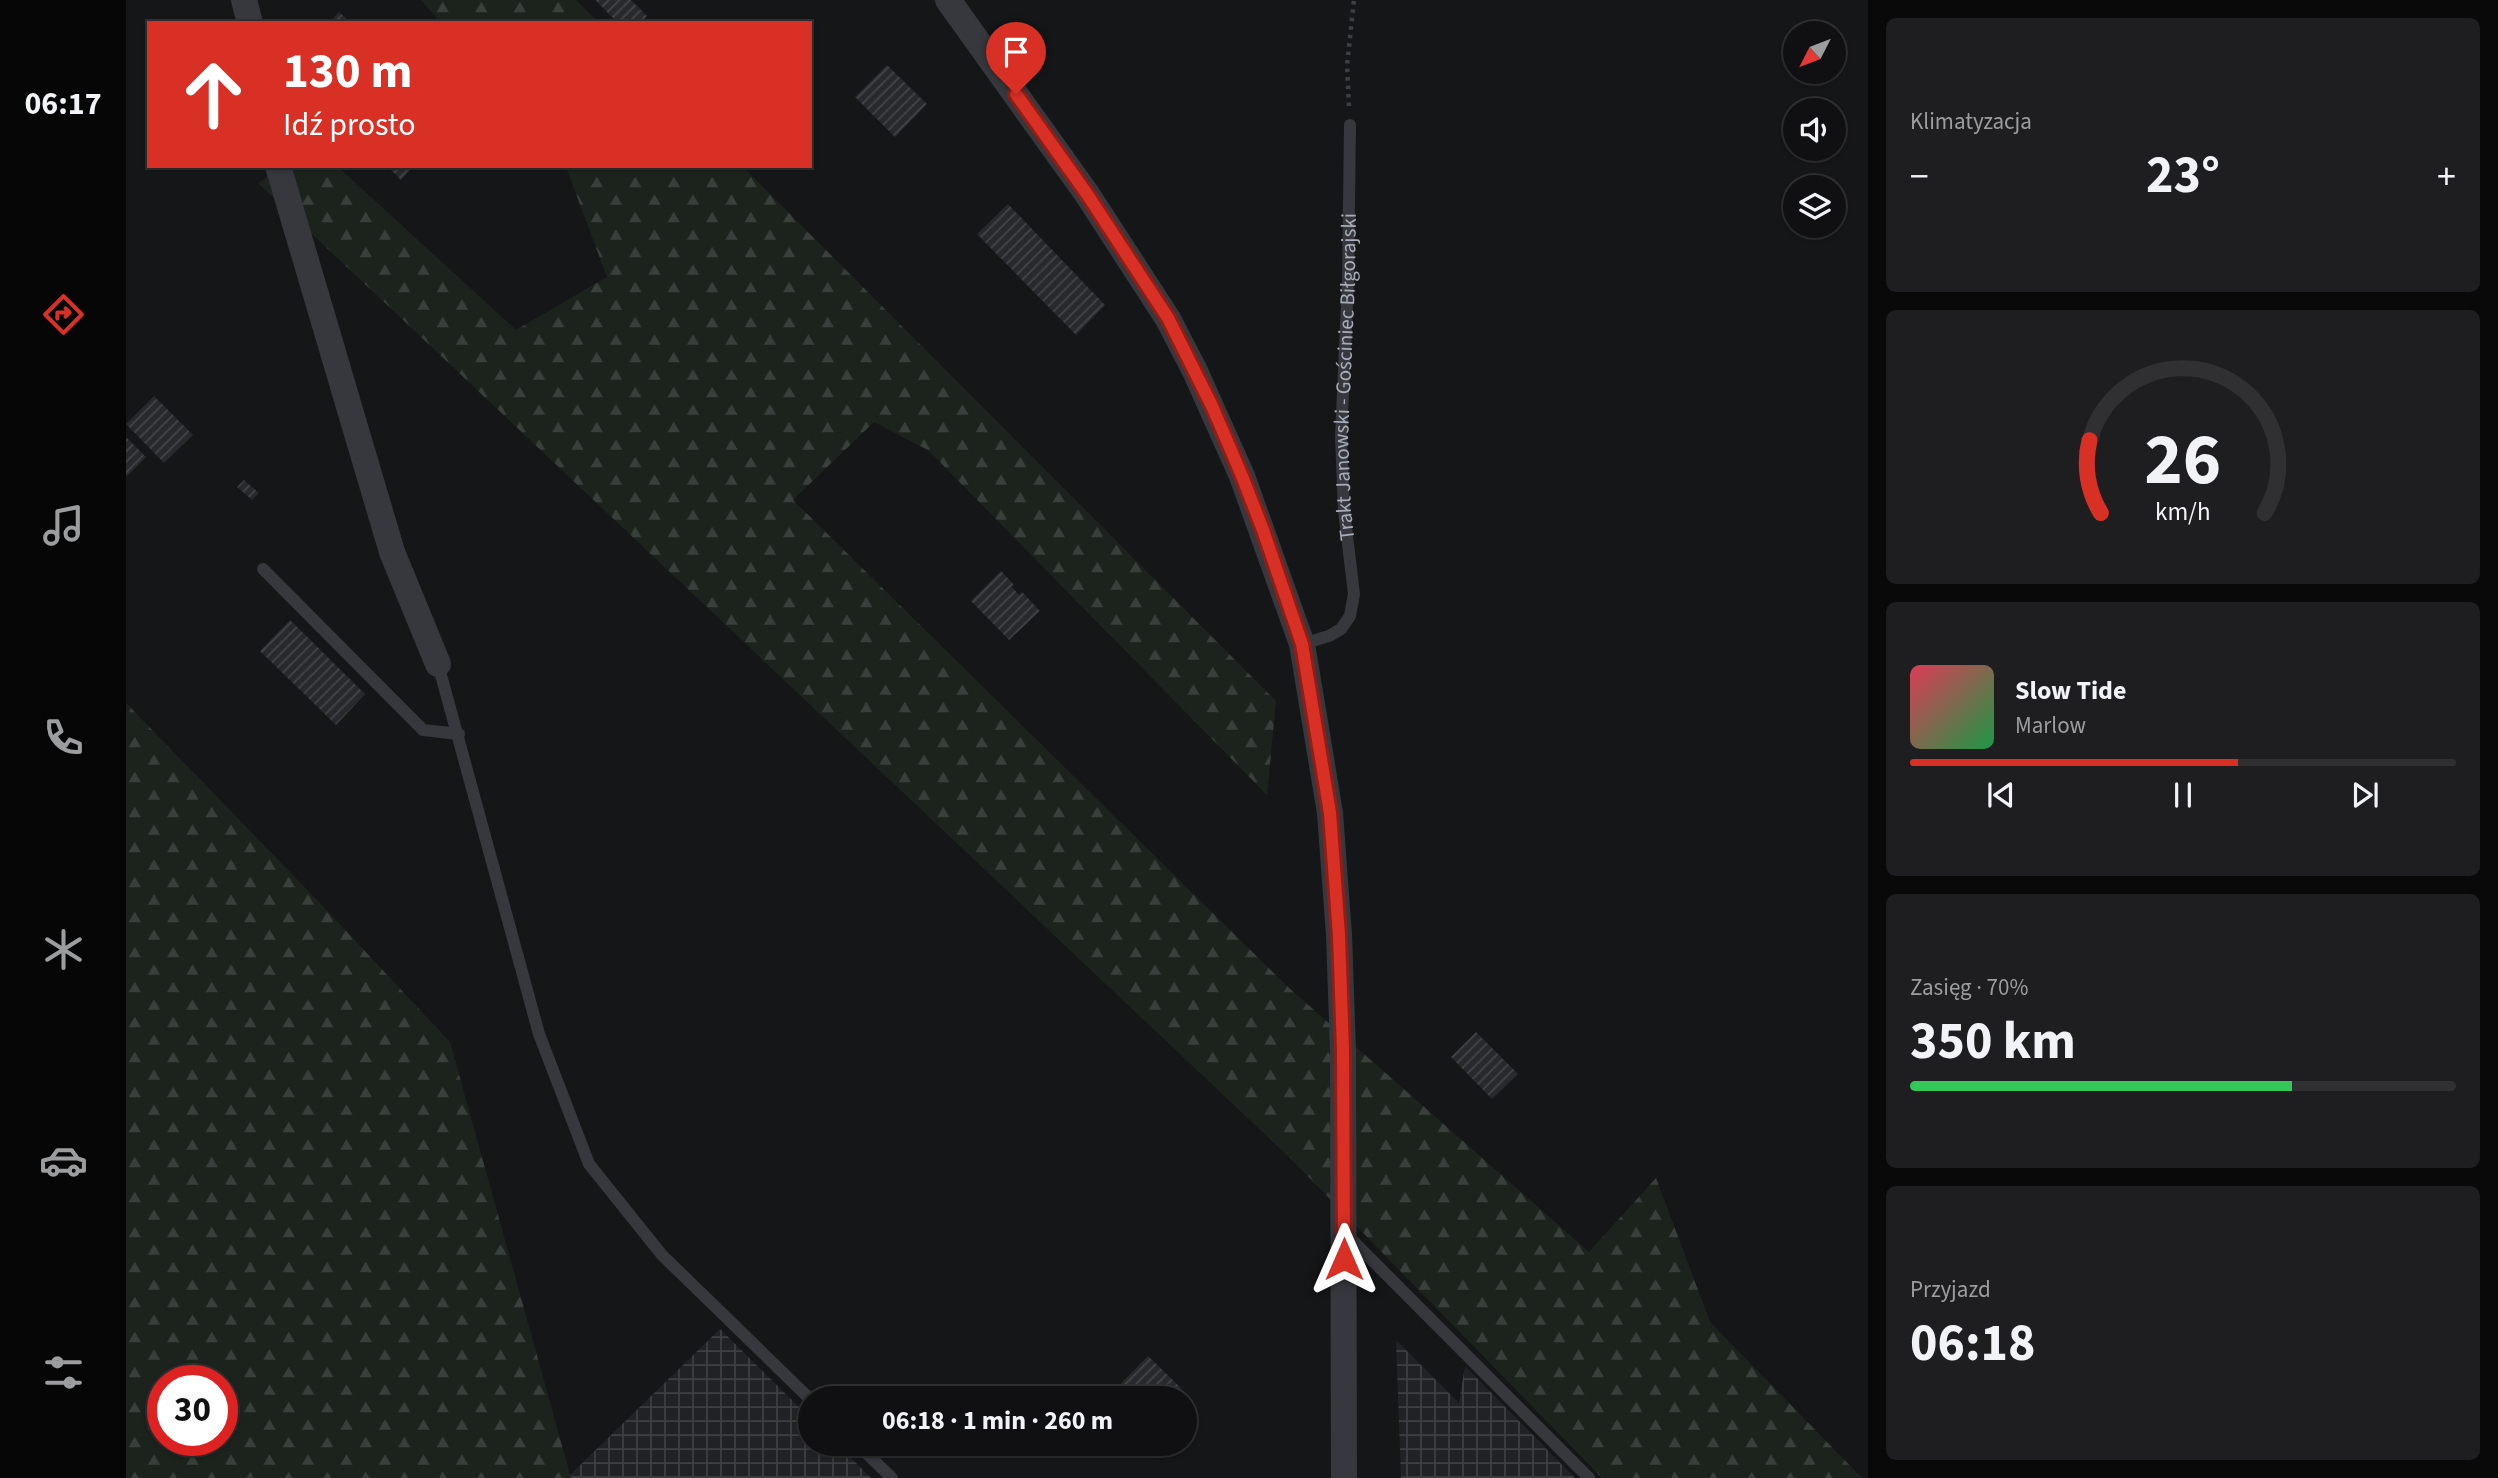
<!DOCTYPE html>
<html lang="pl">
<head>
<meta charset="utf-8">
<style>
  :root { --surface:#101012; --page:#1e1e20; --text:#f1f3f6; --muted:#9c9d9f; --line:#303032; --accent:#d93025 }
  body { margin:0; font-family:"Source Sans 3",sans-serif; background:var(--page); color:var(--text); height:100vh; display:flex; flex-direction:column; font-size:26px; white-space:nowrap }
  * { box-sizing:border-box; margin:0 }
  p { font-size:23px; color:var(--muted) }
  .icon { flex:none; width:38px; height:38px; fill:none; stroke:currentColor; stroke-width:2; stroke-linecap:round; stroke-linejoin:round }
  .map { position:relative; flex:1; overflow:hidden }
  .sheet { display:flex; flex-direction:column; gap:18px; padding:18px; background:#09090a; width:630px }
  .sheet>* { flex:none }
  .hud { position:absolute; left:21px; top:21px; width:665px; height:147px; border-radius:0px; box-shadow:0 2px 5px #0004,0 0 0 2px var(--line); background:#d93025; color:#fff; overflow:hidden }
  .needle { width:46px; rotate:228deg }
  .controls { position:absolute; left:1657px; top:21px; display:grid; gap:14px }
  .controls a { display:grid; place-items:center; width:63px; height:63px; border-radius:50%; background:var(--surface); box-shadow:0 2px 5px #0004,0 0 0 2px var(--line); font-size:35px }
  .speed { position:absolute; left:21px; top:1365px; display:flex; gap:14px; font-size:35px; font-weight:700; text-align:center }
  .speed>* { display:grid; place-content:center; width:91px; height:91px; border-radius:50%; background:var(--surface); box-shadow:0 2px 5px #0004,0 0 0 2px var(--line); line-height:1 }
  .speed .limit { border:10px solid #d22; background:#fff; color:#111 }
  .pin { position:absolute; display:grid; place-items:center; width:60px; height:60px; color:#fff; margin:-72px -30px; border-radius:50% 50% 50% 0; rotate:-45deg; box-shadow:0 0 7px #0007 }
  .pin .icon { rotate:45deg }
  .me { position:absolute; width:77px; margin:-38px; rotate:0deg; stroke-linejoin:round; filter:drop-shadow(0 0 5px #0008) }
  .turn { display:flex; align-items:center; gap:24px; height:147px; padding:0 21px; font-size:32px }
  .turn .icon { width:91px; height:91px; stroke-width:2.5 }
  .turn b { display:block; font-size:49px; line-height:60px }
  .big { font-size:52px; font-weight:700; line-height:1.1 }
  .sheet .widget { flex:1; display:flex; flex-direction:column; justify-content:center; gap:10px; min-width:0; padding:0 24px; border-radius:10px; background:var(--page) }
  .sheet .dial { align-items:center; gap:0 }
  .dial svg { height:182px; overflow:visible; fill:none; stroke:var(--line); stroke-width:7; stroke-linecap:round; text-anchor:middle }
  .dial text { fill:var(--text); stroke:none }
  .song { display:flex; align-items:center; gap:21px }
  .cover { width:84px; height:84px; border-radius:10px; background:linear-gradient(135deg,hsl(350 70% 55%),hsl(140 70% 35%)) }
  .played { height:7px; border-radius:4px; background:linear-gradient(90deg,var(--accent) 60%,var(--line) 60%) }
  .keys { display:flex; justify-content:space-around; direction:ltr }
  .heat { display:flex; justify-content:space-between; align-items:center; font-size:38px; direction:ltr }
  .charge { height:10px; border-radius:5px; background:linear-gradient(90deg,#34c759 70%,var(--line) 0) }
  .trip { position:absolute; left:672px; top:1386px; width:399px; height:70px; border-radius:35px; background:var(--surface); box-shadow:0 2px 5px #0004,0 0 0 2px var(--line); font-weight:700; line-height:70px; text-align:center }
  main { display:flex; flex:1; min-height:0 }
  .tab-bar { display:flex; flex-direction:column; width:126px; justify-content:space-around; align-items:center; background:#060607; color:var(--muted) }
  .tab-bar .icon { width:49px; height:49px }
  .tab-bar .active { color:var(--accent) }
  .tab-bar b { font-size:32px; color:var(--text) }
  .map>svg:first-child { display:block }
</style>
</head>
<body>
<main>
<nav class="tab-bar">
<b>06:17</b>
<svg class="icon active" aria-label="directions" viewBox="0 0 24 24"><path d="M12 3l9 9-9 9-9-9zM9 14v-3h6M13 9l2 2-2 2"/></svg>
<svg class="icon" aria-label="music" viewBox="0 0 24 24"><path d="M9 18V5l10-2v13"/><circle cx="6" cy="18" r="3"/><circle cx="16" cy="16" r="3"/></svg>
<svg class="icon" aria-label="phone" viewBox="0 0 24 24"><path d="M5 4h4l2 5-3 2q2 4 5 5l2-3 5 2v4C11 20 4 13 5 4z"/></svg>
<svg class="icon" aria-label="climate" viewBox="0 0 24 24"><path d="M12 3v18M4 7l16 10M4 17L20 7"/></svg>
<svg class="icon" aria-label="car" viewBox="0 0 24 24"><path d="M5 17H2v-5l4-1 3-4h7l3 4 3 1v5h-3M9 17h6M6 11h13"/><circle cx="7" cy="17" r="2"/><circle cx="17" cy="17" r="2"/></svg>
<svg class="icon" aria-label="filters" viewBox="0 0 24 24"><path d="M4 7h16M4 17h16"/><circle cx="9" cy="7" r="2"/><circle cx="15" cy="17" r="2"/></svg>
</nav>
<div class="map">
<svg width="1742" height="1478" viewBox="0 0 1742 1478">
  <defs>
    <pattern id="industrial-grid" width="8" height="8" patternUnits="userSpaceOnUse" patternTransform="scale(1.75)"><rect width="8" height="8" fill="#212225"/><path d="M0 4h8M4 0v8" fill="none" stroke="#3e3f43"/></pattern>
    <pattern id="forest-firs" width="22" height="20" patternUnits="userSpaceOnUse" patternTransform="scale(1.75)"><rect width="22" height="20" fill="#1b231c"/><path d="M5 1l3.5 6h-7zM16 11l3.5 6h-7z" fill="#39403b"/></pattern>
    <pattern id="building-hatch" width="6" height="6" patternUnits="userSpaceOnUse" patternTransform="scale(1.75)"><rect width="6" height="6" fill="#28292c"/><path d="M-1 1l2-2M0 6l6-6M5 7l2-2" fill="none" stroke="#444548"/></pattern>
  </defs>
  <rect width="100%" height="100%" fill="#151618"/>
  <path fill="url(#industrial-grid)" d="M594 1329 684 1418V1444H711L745 1478H445L443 1476Z
    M1270 1340 1333 1403 1339 1366 1449 1478H1275Z"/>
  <path fill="url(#forest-firs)" fill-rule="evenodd" d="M295 0H450L473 23H315Z
    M158 166H211L390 330 481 277 441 170 438 166H616L1150 701 1141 795 802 450 748 422 667 500 1163 988 1463 1252 1530 1178 1584 1322 1736 1478H1476L1165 1159 132 183Z
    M0 703 191 900 324 1042 445 1478H0ZM37 1381H96V1440H37Z"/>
  <path fill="url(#building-hatch)" d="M469 0H505L521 16 514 23H492Z
    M213 12 225 23H203Z
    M761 65 801 104 769 137 729 97Z
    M261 166H288L275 180Z
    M882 204 979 305 950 335 851 234Z
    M28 396 67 435 38 463 0 424Z
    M0 437 20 457 0 477Z
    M118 480 133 493 126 500 111 487Z
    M875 571 888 585 886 587 893 595 896 592 914 611 883 640 845 601Z
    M164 620 239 694 210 725 134 651Z
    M1350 1032 1392 1074 1366 1099 1325 1057Z
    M1022 1356 1056 1389 1046 1398H981Z"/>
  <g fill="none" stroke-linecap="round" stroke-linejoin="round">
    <path stroke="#3c3f44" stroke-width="4.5" stroke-dasharray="3.5 5" stroke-linecap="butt" d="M1223 106 1221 65 1228 0"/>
    <g stroke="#36383d" stroke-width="12">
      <path d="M137 569 297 730 333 734"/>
      <path id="s1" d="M1176 644 1203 636 1215 629 1224 616 1228 594 1218 511 1215 437 1222 281 1224 125"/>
      <path d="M312 664 413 1034 463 1164 536 1255 684 1399"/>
      <path d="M1221 1235 1463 1478"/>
      <path d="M731 1444 766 1478"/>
    </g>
    <path stroke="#36383d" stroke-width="26" d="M118 0 124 23
      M822 0 961 194 1042 319 1069 371 1116 476 1176 644 1204 813 1213 935 1217 1050 1218 1478
      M152 166 266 552 312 664"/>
  </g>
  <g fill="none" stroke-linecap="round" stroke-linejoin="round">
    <g stroke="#8d1f18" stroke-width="18">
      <path id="route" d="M890 94 961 194 1042 318 1086 406 1116 476 1137 530 1176 644 1204 813 1213 935 1217 1050 1218 1259"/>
    </g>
    <use href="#route" stroke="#d93025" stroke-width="12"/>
  </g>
  <g text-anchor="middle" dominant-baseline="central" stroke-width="7" stroke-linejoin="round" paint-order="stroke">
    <g font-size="21" fill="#a7adb9" stroke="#111113">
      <text stroke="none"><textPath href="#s1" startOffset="298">Trakt Janowski - Gościniec Biłgorajski</textPath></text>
    </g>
  </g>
</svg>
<div class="controls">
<a><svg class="needle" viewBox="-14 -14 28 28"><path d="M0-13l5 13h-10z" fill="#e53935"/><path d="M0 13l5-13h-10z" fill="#9c9d9f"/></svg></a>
<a><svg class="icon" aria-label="sound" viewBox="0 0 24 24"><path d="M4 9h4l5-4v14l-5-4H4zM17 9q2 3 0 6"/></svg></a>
<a><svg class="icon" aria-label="layers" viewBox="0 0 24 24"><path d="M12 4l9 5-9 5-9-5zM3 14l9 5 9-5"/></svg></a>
</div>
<div class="speed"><div class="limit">30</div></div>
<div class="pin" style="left:890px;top:94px;background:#d93025"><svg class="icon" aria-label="arrive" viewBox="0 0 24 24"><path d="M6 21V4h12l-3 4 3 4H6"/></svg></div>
<svg class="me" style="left:1218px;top:1259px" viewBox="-20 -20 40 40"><path d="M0-17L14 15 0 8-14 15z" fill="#d93025" stroke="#fff" stroke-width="4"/></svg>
<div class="trip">06:18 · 1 min · 260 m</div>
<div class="hud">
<div class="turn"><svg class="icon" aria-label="ahead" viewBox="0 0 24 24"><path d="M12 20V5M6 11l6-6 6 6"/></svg><div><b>130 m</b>Idź prosto</div></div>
</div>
</div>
<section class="sheet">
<div class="widget"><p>Klimatyzacja</p>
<div class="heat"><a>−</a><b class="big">23°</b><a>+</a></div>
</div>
<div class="widget dial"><svg viewBox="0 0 100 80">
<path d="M14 69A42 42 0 1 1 86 69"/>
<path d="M14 69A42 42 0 0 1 9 37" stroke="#d93025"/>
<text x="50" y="56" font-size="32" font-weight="700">26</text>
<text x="50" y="72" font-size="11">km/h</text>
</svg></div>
<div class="widget">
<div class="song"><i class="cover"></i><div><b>Slow Tide</b><p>Marlow</p></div></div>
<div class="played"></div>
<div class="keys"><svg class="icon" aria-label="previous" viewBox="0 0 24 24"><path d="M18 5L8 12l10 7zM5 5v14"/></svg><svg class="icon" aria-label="pause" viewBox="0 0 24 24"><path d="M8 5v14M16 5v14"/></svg><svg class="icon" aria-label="next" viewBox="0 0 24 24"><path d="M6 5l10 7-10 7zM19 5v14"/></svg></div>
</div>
<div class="widget"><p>Zasięg · 70%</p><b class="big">350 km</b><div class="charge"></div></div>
<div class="widget"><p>Przyjazd</p><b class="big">06:18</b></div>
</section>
</main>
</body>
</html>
